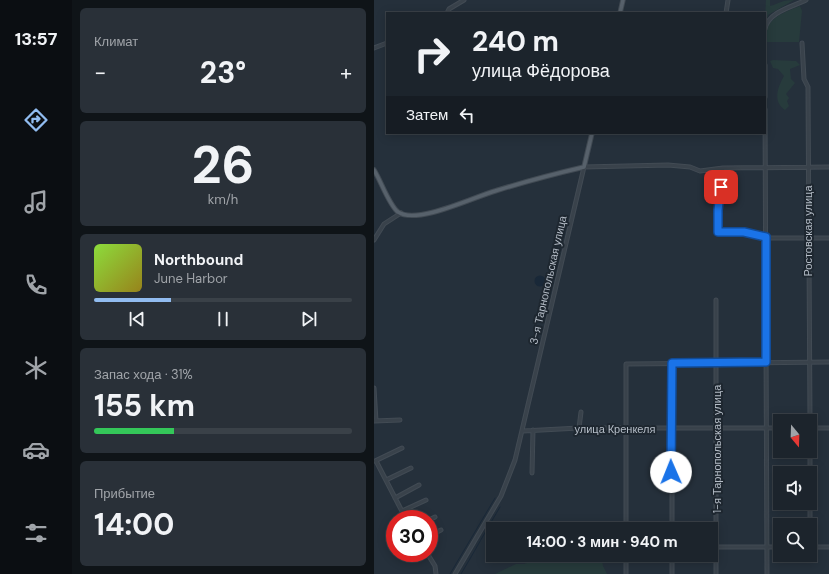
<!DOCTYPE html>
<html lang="ru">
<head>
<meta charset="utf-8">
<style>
  :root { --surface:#1c242c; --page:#293038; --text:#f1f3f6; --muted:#a0a4a9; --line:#3a4148; --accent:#91bcf0 }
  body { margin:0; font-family:"DM Sans",sans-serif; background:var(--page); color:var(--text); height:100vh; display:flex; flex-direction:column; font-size:15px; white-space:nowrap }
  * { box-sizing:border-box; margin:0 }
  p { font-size:13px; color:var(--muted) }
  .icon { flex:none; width:22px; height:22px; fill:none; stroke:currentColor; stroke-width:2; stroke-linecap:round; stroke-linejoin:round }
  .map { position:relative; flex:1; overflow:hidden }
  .drawer { display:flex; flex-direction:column; gap:8px; padding:8px; background:#0f1418; width:302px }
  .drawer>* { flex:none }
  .hud { position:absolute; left:12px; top:12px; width:380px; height:122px; border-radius:0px; box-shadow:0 2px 10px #0003,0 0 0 1px var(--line); background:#1c242c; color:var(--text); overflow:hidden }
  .needle { width:26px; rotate:161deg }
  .fabs { position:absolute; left:399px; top:414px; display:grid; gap:8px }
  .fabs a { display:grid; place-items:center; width:44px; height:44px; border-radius:0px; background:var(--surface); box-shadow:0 2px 10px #0003,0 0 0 1px var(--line); font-size:20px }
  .speed { position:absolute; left:12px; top:510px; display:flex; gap:8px; font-size:20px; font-weight:700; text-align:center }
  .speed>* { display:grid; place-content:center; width:52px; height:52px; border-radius:50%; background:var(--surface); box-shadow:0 2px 10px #0003,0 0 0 1px var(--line); line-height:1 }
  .speed .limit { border:6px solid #d22; background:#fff; color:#111 }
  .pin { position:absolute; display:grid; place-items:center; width:34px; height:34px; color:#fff; margin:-17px; border-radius:8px; box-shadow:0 2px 6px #0006 }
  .me { position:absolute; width:44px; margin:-22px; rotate:359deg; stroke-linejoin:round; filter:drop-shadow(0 0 3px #0008) }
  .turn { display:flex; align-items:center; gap:14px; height:84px; padding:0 20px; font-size:18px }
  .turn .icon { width:52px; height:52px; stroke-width:2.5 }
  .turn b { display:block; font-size:28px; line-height:34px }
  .then { display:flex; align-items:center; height:38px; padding:0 20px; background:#0003; gap:8px; font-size:15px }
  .big { font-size:30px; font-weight:700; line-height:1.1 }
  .drawer .widget { flex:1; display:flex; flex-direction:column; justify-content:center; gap:6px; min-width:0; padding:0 14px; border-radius:6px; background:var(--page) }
  .drawer .dial { align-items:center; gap:0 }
  .dial b { font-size:52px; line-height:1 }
  .song { display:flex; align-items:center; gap:12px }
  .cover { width:48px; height:48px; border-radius:6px; background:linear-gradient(135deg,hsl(90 70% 55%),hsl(50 70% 35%)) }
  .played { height:4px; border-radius:2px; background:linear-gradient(90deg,var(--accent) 30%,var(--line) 30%) }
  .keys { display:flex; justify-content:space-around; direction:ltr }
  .heat { display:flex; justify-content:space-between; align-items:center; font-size:22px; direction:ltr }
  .charge { height:6px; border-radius:3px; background:linear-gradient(90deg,#34c759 31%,var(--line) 0) }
  .trip { position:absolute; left:112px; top:522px; width:232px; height:40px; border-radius:0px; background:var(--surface); box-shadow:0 2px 10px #0003,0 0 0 1px var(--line); font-weight:700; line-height:40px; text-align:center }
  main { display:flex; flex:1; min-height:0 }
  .tab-bar { display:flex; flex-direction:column; width:72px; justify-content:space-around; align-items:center; background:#0b0e12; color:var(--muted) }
  .tab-bar .icon { width:28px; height:28px }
  .tab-bar .current { color:var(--accent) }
  .tab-bar b { font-size:18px; color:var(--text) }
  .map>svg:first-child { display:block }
</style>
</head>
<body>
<main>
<nav class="tab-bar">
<b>13:57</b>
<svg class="icon current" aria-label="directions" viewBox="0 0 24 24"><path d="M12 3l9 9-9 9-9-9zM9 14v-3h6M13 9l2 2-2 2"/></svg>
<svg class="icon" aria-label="music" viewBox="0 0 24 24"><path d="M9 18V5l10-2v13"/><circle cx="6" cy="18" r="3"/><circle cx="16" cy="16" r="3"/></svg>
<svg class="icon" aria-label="phone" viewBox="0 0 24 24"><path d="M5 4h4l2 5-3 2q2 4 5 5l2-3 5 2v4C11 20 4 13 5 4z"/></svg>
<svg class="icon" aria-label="climate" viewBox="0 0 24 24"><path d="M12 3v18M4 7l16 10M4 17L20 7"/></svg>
<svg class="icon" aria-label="car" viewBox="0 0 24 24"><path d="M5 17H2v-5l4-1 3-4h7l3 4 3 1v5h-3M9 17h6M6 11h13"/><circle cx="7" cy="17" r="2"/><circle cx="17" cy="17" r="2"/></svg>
<svg class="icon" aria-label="filters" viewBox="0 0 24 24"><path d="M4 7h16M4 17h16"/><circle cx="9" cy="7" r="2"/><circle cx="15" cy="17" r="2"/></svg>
</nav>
<section class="drawer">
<div class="widget"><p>Климат</p>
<div class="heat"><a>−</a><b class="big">23°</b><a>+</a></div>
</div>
<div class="widget dial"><b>26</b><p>km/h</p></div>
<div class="widget">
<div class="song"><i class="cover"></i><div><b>Northbound</b><p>June Harbor</p></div></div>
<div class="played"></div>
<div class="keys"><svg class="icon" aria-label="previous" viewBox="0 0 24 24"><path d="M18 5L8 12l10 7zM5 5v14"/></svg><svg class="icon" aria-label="pause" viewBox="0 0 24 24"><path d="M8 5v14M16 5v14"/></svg><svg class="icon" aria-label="next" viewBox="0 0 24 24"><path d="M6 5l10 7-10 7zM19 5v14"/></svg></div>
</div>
<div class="widget"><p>Запас хода · 31%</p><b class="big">155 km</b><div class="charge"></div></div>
<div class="widget"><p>Прибытие</p><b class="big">14:00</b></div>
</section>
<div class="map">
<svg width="455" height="574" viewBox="0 0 455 574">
  <rect width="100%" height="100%" fill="#25303b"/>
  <path fill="#273b3c" d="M392 0H396V6C407 3 407 0 420 0L394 15 393 19 391 18Z
    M426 6 428 11 425 42H393C388 19 409 13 426 6Z
    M399 60 422 61 426 65 416 69 417 79 421 83 412 94 415 98 413 101 415 106 411 110C398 101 404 87 410 76L404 69 399 68 396 61Z
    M175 555H227L229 566 233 574H121L142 564H150Z"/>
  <path fill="#192838" d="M160.5 281a5.5 5.5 0 1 1 11 0a5.5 5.5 0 1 1-11 0Z"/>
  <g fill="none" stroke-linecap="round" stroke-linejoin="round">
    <path stroke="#192838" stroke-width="1" d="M76 574 121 498
      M87 574C101 551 112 530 126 507"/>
    <g stroke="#424b54" stroke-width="5">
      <path id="minor" d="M73 13 75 9 90 0
        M352 13 354 0
        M391 29C394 12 418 7 432 0
        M428 43 430 79 434 87 436 421
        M0 48 13 43
        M391 65V97
        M391 109 393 574
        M349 168 344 210V232H370L397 238H455
        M0 240 10 224 27 213
        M0 388 2 421
        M0 421 26 420
        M205 428 207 412
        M436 428H455
        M149 431 205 428H406
        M1 461 28 448
        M2 461 32 519
        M158 473 159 430
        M436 473V451
        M12 480 37 468
        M21 498 45 485
        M28 511 52 500
        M55 520 61 517
        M436 525V503
        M252 529V364L455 362
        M298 529V363
        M55 536 67 530
        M337 547H406
        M436 547H455
        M53 553 61 566 62 574
        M298 555V574
        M81 574 127 496 141 460 210 167 294 165 316 167 326 171 349 168 455 167
        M252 574V555
        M342 574V300"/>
    </g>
    <g stroke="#424b54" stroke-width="5.5">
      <path id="major" d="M246 13 249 0
        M0 170C7 181 15 205 24 212 43 225 100 197 121 191 150 182 180 174 210 167L218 133"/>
    </g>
    <use href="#minor" stroke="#39424b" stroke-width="3"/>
    <use href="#major" stroke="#57616b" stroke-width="3.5"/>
  </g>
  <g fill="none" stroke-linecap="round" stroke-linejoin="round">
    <g stroke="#114b97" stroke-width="10">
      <path id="route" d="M297 472 298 363 392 362V237L370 232H344V210L347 187"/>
    </g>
    <use href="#route" stroke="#1a73e8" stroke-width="7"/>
  </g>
  <g text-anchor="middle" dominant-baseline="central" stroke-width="4" stroke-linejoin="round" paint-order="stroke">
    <g font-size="11" fill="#b5bdc7" stroke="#1e2730">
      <text transform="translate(434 231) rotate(-90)">Ростовская улица</text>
      <text transform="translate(174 280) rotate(-77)">3-я Тарнопольская улица</text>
      <text x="241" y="429">улица Кренкеля</text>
      <text transform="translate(343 449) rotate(-90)">1-я Тарнопольская улица</text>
    </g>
  </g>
</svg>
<div class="fabs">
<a><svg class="needle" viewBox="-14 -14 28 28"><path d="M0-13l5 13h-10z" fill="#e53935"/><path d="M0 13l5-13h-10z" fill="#a0a4a9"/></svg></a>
<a><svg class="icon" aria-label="sound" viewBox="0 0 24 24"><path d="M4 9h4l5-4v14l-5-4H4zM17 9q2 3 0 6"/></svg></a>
<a><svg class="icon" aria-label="search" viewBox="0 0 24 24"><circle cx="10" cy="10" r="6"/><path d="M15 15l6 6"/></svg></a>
</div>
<div class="speed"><div class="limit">30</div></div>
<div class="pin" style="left:347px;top:187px;background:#d93025"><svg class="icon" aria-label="arrive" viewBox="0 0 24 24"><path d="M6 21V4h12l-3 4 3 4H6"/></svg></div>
<svg class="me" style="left:297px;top:472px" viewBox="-20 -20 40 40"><circle r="19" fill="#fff"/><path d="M0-13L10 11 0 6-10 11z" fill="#1a73e8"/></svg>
<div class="trip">14:00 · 3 мин · 940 m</div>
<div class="hud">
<div class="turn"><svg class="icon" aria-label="right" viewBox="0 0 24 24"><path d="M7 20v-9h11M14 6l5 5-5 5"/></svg><div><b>240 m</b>улица Фёдорова</div></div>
<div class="then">Затем<svg class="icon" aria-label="left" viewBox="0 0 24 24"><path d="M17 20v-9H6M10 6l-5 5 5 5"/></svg></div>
</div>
</div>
</main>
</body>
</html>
